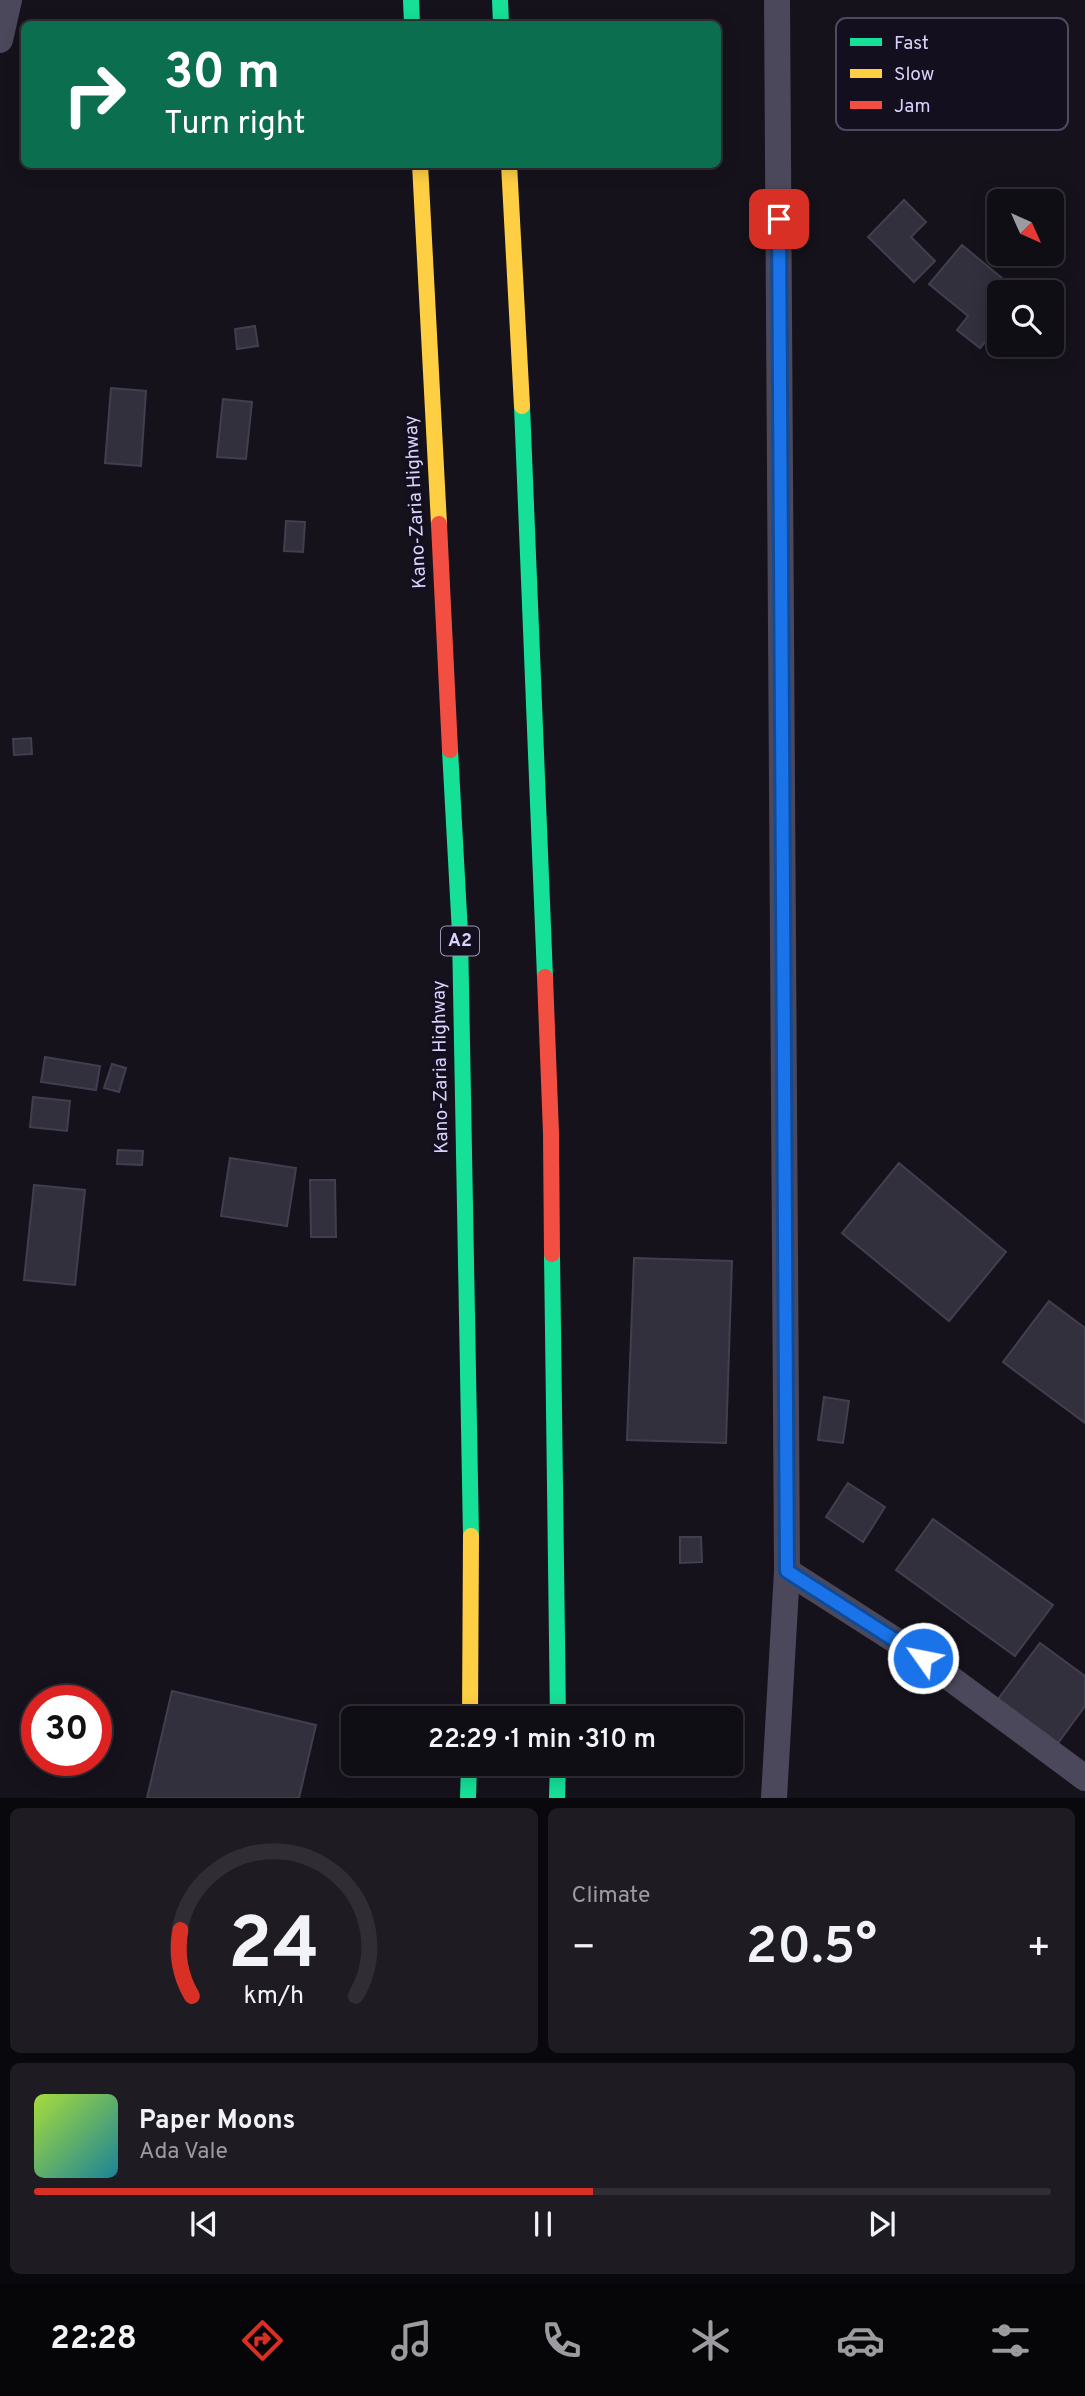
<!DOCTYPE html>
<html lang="en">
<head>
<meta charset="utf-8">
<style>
  :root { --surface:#100e15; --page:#1e1c22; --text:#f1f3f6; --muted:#9c9ca0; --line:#302e34; --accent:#d93025 }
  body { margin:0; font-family:Overpass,sans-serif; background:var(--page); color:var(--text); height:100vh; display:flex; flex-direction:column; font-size:26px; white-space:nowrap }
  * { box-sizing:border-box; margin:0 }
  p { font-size:23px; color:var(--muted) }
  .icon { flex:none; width:38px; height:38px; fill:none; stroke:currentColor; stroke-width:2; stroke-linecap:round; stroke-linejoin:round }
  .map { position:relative; height:1798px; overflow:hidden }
  .panel { display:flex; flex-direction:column; gap:10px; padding:10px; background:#09080c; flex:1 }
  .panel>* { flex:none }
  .banner { position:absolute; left:21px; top:21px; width:700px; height:147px; border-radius:10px; box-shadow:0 4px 18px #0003,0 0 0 2px var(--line); background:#0b6e4f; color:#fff; overflow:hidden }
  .needle { width:46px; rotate:135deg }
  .tools { position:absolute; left:987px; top:189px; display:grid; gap:14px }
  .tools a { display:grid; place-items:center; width:77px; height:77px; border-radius:10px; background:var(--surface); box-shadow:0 4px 18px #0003,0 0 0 2px var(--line); font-size:35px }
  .speed { position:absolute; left:21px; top:1685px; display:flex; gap:14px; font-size:35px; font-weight:700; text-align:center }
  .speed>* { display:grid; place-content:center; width:91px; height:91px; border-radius:50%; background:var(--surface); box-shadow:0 4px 18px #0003,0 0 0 2px var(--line); line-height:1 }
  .speed .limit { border:10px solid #d22; background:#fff; color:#111 }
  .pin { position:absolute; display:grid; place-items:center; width:60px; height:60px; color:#fff; margin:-30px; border-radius:14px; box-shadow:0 4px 10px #0006 }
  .me { position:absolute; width:77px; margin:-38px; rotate:303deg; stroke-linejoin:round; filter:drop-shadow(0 0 5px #0008) }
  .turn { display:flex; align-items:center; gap:24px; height:147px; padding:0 28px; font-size:32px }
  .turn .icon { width:91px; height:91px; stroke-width:2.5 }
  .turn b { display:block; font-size:49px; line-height:60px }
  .big { font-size:52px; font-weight:600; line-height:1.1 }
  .panel .widget { flex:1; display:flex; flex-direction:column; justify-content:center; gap:10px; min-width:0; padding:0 24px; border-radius:10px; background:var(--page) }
  .panel .dial { align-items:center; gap:0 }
  .dial svg { height:182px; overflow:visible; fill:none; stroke:var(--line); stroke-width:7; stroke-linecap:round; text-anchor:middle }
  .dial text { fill:var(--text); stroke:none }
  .song { display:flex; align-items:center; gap:21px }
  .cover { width:84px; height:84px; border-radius:10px; background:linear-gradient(135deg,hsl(80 70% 55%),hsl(190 70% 35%)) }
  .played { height:7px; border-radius:4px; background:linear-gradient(90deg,var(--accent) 55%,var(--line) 55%) }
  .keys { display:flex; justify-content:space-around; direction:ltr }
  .heat { display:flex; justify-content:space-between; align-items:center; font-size:38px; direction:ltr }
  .panel .tiles { flex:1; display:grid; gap:10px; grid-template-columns:1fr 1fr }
  .widget:last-child { grid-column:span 2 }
  .trip { position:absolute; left:341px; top:1706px; width:402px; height:70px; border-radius:10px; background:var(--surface); box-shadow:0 4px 18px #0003,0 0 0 2px var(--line); font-weight:600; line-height:70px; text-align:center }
  .dock { display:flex; height:112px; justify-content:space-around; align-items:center; background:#060608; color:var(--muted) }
  .dock .icon { width:49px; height:49px }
  .dock .selected { color:var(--accent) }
  .dock b { font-size:32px; color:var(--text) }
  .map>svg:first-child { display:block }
</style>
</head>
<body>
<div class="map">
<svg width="1085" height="1798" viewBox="0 0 1085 1798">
  <rect width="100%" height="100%" fill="#15121c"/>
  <path fill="#33303e" stroke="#423e4f" stroke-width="2" d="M904 200 926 222 911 237 935 261 914 282 868 237Z
    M962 245 1019 292H999V340L992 334 980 348 957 330 968 316 929 284Z
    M255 326 258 346 237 349 235 329Z
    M111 388 146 391 141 466 105 463Z
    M223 399 252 402 246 459 217 457Z
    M286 521 305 522 303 552 284 551Z
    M31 738 32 754 14 755 13 739Z
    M45 1057 100 1066 96 1090 41 1082Z
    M112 1064 126 1068 119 1092 104 1088Z
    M33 1097 70 1101 67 1131 30 1127Z
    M118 1150 143 1151 142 1165 117 1164Z
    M230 1158 296 1168 287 1226 221 1216Z
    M899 1163 1006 1252 949 1321 842 1233Z
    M310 1180H335L336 1237H311Z
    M34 1185 85 1190 75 1285 24 1280Z
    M634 1258 732 1261 726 1443 627 1440Z
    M1049 1301 1085 1328V1423L1003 1362Z
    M824 1397 849 1401 843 1443 818 1440Z
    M848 1483 885 1507 863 1542 826 1517Z
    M933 1519 1053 1605 1015 1656 896 1570Z
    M680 1537H701L702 1562 680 1563Z
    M1040 1643 1085 1676V1706L1058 1743 998 1699Z
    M172 1691 316 1725 299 1798H147Z"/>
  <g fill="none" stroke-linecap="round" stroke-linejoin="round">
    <path stroke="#4b485b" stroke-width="26" d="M777 0 787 1571
      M0 40 9 0
      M774 1798 787 1571 923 1658 1085 1778"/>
    <path stroke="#16e098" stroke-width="16" d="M411 0 412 24
      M500 0 501 24
      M522 406 545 977
      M450 750 460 933 471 1536
      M552 1254 558 1718
      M468 1798 469 1764
      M557 1798 558 1764"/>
    <path stroke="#ffcf43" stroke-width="16" d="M420 164 439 524
      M509 164 522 406
      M470 1718 471 1536"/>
    <path stroke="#f24e42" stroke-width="16" d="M439 524 450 750
      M545 977 551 1133 552 1254"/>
  </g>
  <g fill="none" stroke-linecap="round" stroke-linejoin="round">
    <g stroke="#114b97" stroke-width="18">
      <path id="route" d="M779 219 787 1571 923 1658"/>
    </g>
    <use href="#route" stroke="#1a73e8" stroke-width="12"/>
  </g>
  <g text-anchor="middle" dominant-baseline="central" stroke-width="7" stroke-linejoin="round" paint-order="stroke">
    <rect fill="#130f1f" stroke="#9e98b8" stroke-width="2" x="441" y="926.5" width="38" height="29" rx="5"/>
    <g font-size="18" font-weight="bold" fill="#d9d2fa">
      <text x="460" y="941">A2</text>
    </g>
    <g font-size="19" fill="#d9d2fa" stroke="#130f1f">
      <text transform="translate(416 502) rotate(-93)">Kano-Zaria Highway</text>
      <text transform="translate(441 1067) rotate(-91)">Kano-Zaria Highway</text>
    </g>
  </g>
  <rect x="836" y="18" width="232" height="112" rx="10" fill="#130f1f" stroke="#4e4a61" stroke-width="2"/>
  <rect x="850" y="38" width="32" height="8" fill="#16e098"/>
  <rect x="850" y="69" width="32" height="9" fill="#ffcf43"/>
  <rect x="850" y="101" width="32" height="8" fill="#f24e42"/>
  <g font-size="19" fill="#d9d2fa">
    <text x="894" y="49">Fast</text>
    <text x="894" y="80">Slow</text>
    <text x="894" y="112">Jam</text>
  </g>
</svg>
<div class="tools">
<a><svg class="needle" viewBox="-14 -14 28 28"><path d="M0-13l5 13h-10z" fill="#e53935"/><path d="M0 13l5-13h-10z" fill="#9c9ca0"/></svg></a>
<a><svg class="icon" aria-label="search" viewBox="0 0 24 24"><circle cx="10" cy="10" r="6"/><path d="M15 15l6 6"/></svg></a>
</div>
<div class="speed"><div class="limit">30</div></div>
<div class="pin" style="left:779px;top:219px;background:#d93025"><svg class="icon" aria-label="arrive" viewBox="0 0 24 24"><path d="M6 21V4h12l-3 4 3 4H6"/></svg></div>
<svg class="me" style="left:923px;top:1658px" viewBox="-20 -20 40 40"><circle r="17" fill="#1a73e8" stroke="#fff" stroke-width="3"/><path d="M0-11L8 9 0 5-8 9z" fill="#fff"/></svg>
<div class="trip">22:29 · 1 min · 310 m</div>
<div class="banner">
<div class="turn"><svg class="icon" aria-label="right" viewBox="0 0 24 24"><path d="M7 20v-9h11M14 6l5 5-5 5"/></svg><div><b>30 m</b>Turn right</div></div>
</div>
</div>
<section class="panel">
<div class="tiles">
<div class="widget dial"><svg viewBox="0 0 100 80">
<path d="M14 69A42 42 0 1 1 86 69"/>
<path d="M14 69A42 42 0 0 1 9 40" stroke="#d93025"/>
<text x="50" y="56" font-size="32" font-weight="700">24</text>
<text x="50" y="72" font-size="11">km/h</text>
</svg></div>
<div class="widget"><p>Climate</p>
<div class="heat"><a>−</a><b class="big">20.5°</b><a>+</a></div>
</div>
<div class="widget">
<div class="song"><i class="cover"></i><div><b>Paper Moons</b><p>Ada Vale</p></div></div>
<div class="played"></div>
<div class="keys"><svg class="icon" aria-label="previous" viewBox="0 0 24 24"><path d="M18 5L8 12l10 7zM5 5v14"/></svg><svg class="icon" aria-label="pause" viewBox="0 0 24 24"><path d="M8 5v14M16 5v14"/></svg><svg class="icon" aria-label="next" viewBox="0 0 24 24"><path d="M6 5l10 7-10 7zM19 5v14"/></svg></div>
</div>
</div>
</section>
<nav class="dock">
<b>22:28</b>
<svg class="icon selected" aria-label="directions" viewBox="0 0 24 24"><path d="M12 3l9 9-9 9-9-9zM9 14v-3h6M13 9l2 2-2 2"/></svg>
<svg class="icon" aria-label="music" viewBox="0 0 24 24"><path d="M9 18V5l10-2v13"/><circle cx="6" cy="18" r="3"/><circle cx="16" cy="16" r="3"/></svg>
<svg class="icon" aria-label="phone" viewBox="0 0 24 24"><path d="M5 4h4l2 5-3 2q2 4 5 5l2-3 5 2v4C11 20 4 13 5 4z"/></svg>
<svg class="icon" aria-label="climate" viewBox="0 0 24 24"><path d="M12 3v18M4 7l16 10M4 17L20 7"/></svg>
<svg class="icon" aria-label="car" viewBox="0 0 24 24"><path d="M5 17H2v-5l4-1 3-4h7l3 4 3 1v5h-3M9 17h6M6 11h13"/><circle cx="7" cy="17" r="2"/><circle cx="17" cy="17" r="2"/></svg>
<svg class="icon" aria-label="filters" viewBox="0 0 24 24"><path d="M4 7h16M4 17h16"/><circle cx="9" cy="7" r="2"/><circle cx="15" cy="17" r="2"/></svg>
</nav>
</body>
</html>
